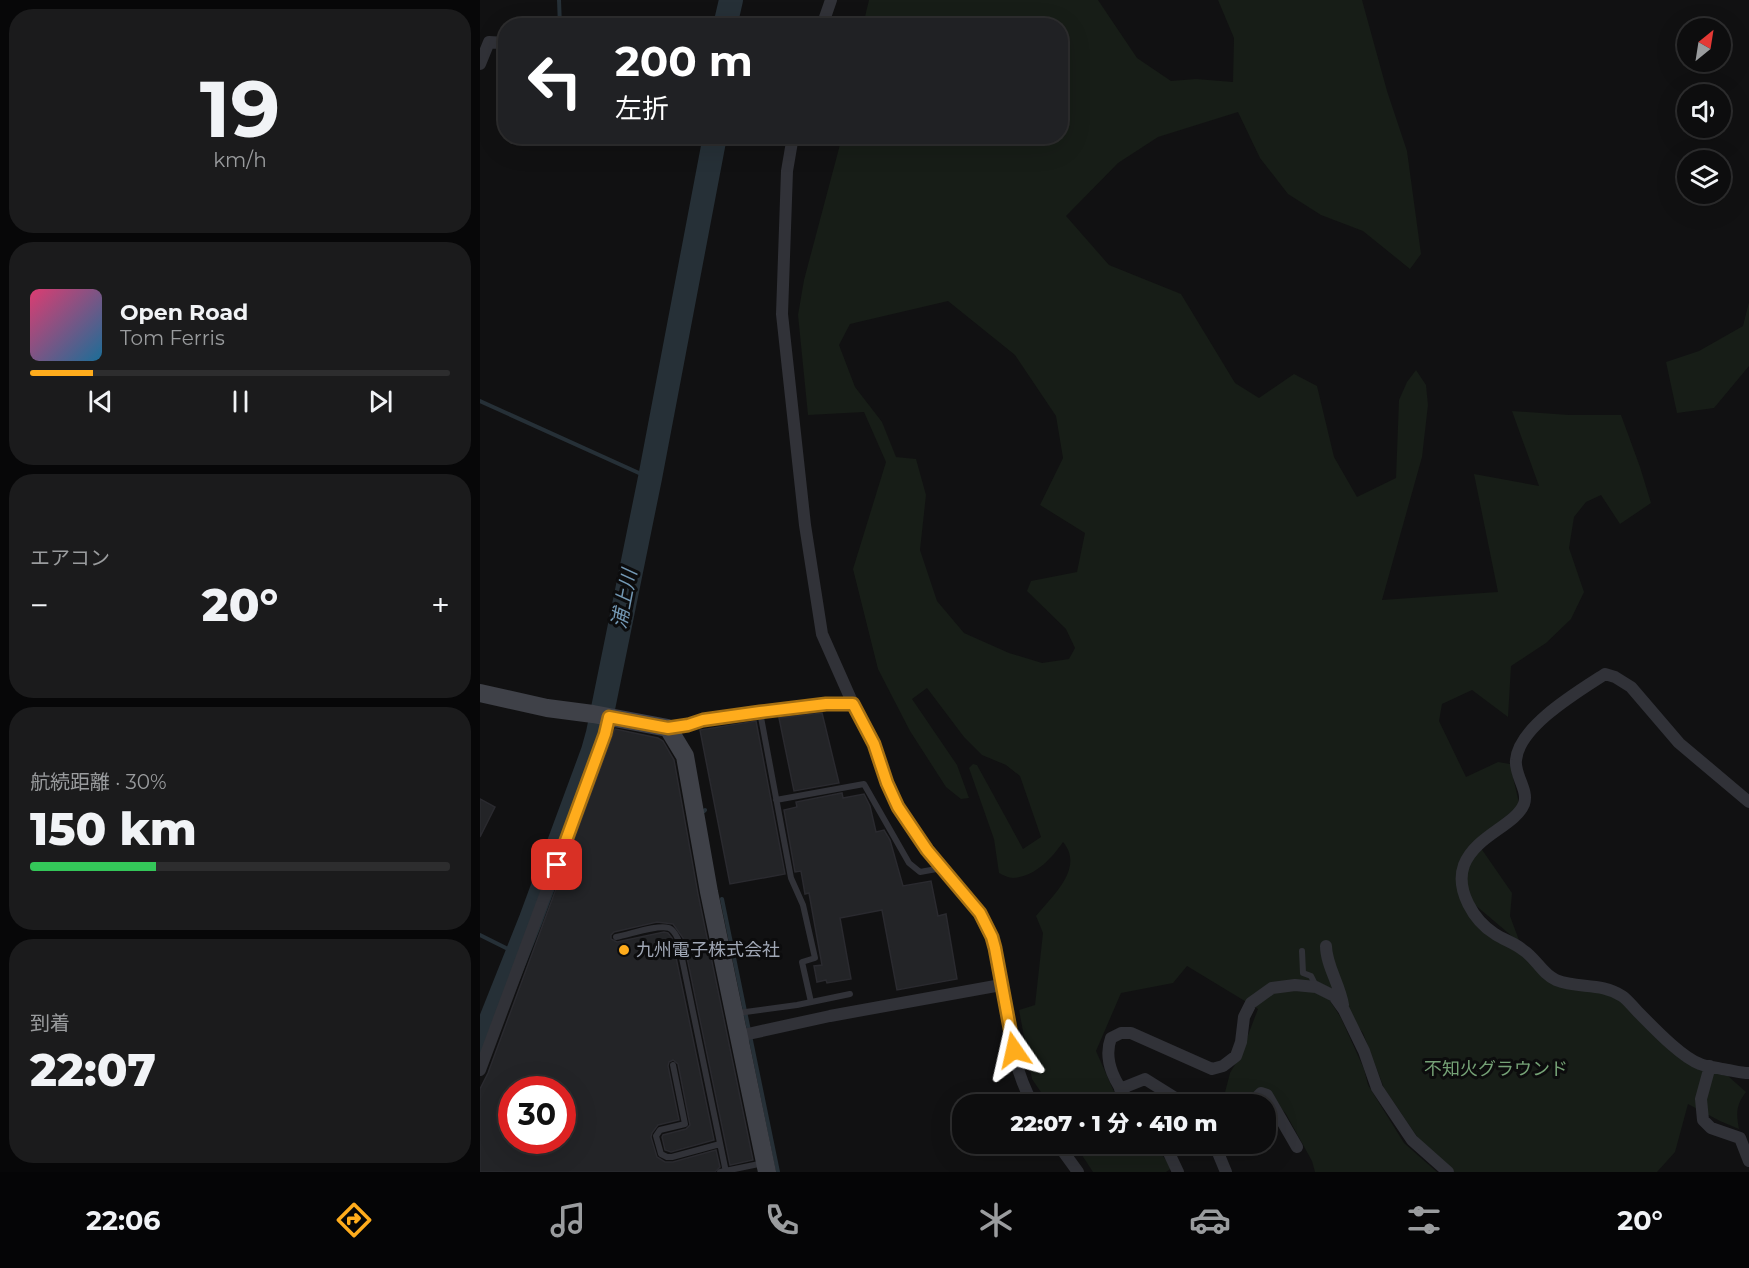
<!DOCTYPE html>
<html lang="ja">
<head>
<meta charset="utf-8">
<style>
  :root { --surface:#0d0d0e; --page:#1b1b1c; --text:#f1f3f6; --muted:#9a9c9e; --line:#2d2d2e; --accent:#ffac1c }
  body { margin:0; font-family:Montserrat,"Noto Sans JP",sans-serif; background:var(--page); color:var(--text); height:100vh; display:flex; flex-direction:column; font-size:22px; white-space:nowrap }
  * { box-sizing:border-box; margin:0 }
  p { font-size:20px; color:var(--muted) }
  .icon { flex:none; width:33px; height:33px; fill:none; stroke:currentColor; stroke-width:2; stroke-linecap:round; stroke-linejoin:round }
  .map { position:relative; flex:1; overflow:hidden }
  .side { display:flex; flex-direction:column; gap:9px; padding:9px; background:#070708; width:480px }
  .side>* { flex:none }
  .banner { position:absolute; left:18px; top:18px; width:570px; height:126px; border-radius:24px; box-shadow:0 6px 24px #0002,0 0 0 2px var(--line); background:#202124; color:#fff; overflow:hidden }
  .needle { width:39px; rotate:30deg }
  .controls { position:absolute; left:1197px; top:18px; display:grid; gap:12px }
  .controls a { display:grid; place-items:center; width:54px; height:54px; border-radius:50%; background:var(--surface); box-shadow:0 6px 24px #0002,0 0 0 2px var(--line); font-size:30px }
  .speed { position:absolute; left:18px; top:1076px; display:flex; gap:12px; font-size:30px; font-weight:700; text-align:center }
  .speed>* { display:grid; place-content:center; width:78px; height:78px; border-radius:50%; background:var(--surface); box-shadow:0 6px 24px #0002,0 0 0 2px var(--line); line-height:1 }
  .speed .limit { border:9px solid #d22; background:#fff; color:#111 }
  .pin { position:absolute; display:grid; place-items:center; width:51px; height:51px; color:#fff; margin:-26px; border-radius:12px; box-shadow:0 3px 9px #0006 }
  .me { position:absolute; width:66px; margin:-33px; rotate:349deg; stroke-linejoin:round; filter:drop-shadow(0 0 4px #0008) }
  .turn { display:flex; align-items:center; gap:21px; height:126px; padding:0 18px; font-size:27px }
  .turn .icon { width:78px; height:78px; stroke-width:2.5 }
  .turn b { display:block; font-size:42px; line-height:51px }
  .big { font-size:45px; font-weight:800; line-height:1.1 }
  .side .tile { flex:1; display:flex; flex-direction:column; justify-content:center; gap:9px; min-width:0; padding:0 21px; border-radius:24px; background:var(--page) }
  .side .dial { align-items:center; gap:0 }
  .dial b { font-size:78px; line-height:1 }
  .song { display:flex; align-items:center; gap:18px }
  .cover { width:72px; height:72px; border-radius:9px; background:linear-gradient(135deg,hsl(340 70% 55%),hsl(200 70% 35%)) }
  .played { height:6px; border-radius:3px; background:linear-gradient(90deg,var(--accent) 15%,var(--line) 15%) }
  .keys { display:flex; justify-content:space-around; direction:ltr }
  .heat { display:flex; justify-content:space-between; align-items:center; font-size:33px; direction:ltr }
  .charge { height:9px; border-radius:4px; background:linear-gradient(90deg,#34c759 30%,var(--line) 0) }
  .trip { position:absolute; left:472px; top:1094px; width:324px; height:60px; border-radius:24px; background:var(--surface); box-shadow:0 6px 24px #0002,0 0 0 2px var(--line); font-weight:800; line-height:60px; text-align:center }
  .tab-bar { display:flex; height:96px; justify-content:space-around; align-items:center; background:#050506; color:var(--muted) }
  .tab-bar .icon { width:42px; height:42px }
  .tab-bar .selected { color:var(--accent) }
  .tab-bar b { font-size:27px; color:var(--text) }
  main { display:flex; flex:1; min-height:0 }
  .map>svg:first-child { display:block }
</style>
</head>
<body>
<main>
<section class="side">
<div class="tile dial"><b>19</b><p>km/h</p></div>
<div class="tile">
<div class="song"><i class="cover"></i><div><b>Open Road</b><p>Tom Ferris</p></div></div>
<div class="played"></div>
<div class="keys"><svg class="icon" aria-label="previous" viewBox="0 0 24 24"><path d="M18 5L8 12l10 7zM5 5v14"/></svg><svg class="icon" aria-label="pause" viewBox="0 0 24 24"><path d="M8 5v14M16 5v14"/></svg><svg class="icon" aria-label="next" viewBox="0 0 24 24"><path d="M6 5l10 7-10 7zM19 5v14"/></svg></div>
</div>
<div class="tile"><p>エアコン</p>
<div class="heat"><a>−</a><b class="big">20°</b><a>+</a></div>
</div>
<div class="tile"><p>航続距離 · 30%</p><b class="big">150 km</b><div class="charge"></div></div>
<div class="tile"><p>到着</p><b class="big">22:07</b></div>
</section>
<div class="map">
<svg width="1269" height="1172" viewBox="0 0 1269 1172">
  <rect width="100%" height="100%" fill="#111112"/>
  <path fill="#171d17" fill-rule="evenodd" d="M389 0H618L657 58 691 81 716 79 753 82 754 38 738 0H882L907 91 927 151 941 254 930 269 883 231 841 215 808 194 780 158 758 112 678 137 638 163 586 216 629 265 701 294 755 383 779 398 814 374 837 386 854 457 877 497 916 478 919 400 927 382 936 370 946 385 948 405 942 457 902 600 1018 592 994 474 1059 486 1032 411 1089 415H1141L1160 467 1171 503 1140 524 1121 495 1106 502 1094 517 1089 548 1104 592 1091 619 1066 643 1031 666 1028 717 992 690 962 704 959 721 986 777 1018 762 1030 764 1039 803 1036 808 996 841 1032 893 1030 916 1040 943 994 904 987 891 978 893 984 907 1006 934 1042 954 1063 978 1078 985 1119 989 1138 998 1199 1055 1219 1070 1248 1076 1266 1092C1256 1105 1256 1113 1259 1129L1240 1121 1208 1104 1195 1152 1177 1172H974L940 1141 904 1088 883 1033 853 994 837 985 802 982 803 989 816 987 834 990 849 999 861 1018 884 1069 888 1085 924 1143 957 1172H835L832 1161 806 1114 784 1088H780L767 1104H742L750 1073 760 1056 778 1009 707 966 693 983 641 993 616 1051 636 1096 643 1104H569L552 1079 539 1010 555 1005 563 933 556 916C572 896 605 868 583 842 572 858 555 877 533 878 529 878 523 875 519 873L514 839 489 768 493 764 497 765 543 849 561 837 540 776 526 765 502 755 484 737 447 688 432 699 477 765 489 798 481 799 466 787 430 731 398 669 373 569 406 462 384 412 328 415 318 315 324 280 362 137 580 136V26L383 25ZM468 301 535 355 576 416 583 458 560 505 605 533 597 572 551 581 547 591 586 629 595 648 589 659 562 663 529 653 484 633 457 601 440 550 446 495 436 459 416 457 402 422 375 387 359 345 370 324Z
    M1269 302V366L1234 408 1197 413 1186 362 1219 351 1263 326Z
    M594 1143H673L692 1168 686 1172H613Z"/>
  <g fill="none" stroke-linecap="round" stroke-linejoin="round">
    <path stroke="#263037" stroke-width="4" d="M79 0 80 26
      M0 401 170 478
      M224 811 225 810
      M242 899 298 1172
      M0 935 28 949"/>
    <path stroke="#263037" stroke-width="24" d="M245 26 251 0
      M0 1047 51 919 113 751 118 733 170 478 235 136"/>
  </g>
  <path fill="#232427" stroke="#2a2a2f" stroke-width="1.5" fill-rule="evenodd" d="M342 713 359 783 314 791 299 718Z
    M276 721 305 874 250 884 220 730Z
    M135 729 178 738 183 741 194 760 218 894 273 1160 250 1165 203 938 193 924 177 922 134 932 131 935V939L137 942 184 932 188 933 192 938 234 1140 191 1152 185 1150 182 1137 183 1135 206 1129 210 1125 198 1064 193 1060 189 1062 188 1066 199 1120 178 1125 172 1133 171 1137 177 1157 185 1162H193L236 1150 240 1167 235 1172H0V1089L8 1073ZM32 1089H82V1140H32Z
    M362 793 363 798 384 794 390 806 396 832 404 830 410 840 423 886 451 881 458 916 466 914 477 979 417 990 402 910 360 918 371 979 347 983 346 980 337 982 334 966 342 965 329 893 325 894 321 871 315 872 304 810 317 807 316 802Z
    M0 799 15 807 0 837Z"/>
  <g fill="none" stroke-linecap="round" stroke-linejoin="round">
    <path stroke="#313238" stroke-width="6" d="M280 712 311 878 323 905 335 958 322 962 331 1002
      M296 800 384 784 429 863 440 872 462 868
      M136 937C149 935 177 924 189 928 194 930 196 935 198 939L246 1172
      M822 951 823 973 831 976 836 986
      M258 1013 317 1005 370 994
      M193 1065 205 1124 180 1130 176 1136 181 1154 187 1157H192L240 1144
      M240 1172 284 1163"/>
    <path stroke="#313238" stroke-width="12" d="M342 26 351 0
      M0 64 9 42 26 43
      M313 136 307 171 302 314 325 525 342 634 373 704 394 744 407 783 418 807 433 831 500 913C533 971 519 1046 553 1104
      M188 728 208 725 223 720 280 712 346 704H373
      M1269 802 1199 743 1151 687 1135 677 1125 674C1099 691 1039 726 1036 760 1034 775 1049 790 1044 804 1035 826 996 835 984 865 975 890 994 921 1015 934 1024 940 1035 943 1043 950 1056 958 1062 974 1076 980 1098 989 1121 982 1142 996 1148 1000 1152 1006 1158 1012 1173 1027 1201 1057 1220 1064 1227 1067 1235 1067 1242 1069 1251 1070 1260 1073 1269 1073
      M846 946C846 965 860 985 863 1005
      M259 1036 350 1016 521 985
      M1230 1066 1221 1099 1223 1120 1231 1128 1260 1138 1269 1161
      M0 1070 125 734 129 717
      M640 1089 665 1079 705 1104
      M651 1104C637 1085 622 1062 631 1038L641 1033H651L732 1069 743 1066 756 1056 761 1042 764 1017 771 1003 792 988 815 985 836 987 854 996 864 1010 884 1051 897 1088 932 1140 968 1172
      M770 1104 781 1093 787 1095 817 1147
      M577 1143 598 1172
      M681 1143 689 1153 698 1172
      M734 1143 746 1172
      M689 1153 714 1143"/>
    <path stroke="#3f4148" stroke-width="18" d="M0 693 67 708 113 714 188 728 205 756 229 892 287 1172"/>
  </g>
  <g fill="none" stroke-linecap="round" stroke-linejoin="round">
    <g stroke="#a67012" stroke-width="15">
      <path id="route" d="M77 865 125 734 129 717 188 728 208 725 223 720 280 712 346 704H373L394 744 407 783 418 807 447 850 500 913 512 937 515 948 534 1050"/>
    </g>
    <use href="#route" stroke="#ffac1c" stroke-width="10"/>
  </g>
  <circle fill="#ffac1c" stroke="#0c0c0d" stroke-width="2" cx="144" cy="950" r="6"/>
  <g text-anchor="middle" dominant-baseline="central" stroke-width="6" stroke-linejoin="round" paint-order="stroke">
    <g font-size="18" fill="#a0a7b5" stroke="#0c0c0d" text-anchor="start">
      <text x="156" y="950">九州電子株式会社</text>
    </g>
    <g font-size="18" fill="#75a276" stroke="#0c0c0d">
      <text x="1016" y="1069">不知火グラウンド</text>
    </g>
    <g font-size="20" font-style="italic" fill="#7398b4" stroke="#0c0c0d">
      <text transform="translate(144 599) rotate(-79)">浦上川</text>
    </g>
  </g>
</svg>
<div class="controls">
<a><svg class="needle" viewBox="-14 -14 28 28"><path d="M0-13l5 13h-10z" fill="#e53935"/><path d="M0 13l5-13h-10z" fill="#9a9c9e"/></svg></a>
<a><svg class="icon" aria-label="sound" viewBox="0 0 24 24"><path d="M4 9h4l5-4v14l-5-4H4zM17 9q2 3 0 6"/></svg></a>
<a><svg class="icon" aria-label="layers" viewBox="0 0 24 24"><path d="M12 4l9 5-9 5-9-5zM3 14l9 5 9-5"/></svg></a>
</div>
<div class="speed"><div class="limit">30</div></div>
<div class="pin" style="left:77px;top:865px;background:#d93025"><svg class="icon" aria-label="arrive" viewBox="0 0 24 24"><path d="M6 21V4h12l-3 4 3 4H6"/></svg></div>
<svg class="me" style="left:534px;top:1050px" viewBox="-20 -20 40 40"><path d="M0-17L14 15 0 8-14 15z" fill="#ffac1c" stroke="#fff" stroke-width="4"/></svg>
<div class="trip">22:07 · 1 分 · 410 m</div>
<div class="banner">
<div class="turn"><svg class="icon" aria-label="left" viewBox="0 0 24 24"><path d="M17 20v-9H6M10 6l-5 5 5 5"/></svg><div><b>200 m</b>左折</div></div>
</div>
</div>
</main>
<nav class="tab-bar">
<b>22:06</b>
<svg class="icon selected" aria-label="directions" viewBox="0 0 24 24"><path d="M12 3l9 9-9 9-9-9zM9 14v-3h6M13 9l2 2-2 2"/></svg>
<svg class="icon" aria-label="music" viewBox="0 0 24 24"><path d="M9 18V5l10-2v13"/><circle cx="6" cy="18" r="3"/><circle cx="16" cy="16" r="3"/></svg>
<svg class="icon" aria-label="phone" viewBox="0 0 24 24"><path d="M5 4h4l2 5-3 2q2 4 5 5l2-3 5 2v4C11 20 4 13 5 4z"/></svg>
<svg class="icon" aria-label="climate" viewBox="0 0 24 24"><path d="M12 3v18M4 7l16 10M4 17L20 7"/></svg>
<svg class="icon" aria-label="car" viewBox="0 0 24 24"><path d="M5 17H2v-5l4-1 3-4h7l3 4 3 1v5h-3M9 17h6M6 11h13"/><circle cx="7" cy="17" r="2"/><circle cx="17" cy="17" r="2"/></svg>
<svg class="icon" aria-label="filters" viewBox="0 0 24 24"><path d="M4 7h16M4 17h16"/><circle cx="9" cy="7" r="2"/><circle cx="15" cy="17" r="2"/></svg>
<b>20°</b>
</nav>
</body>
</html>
